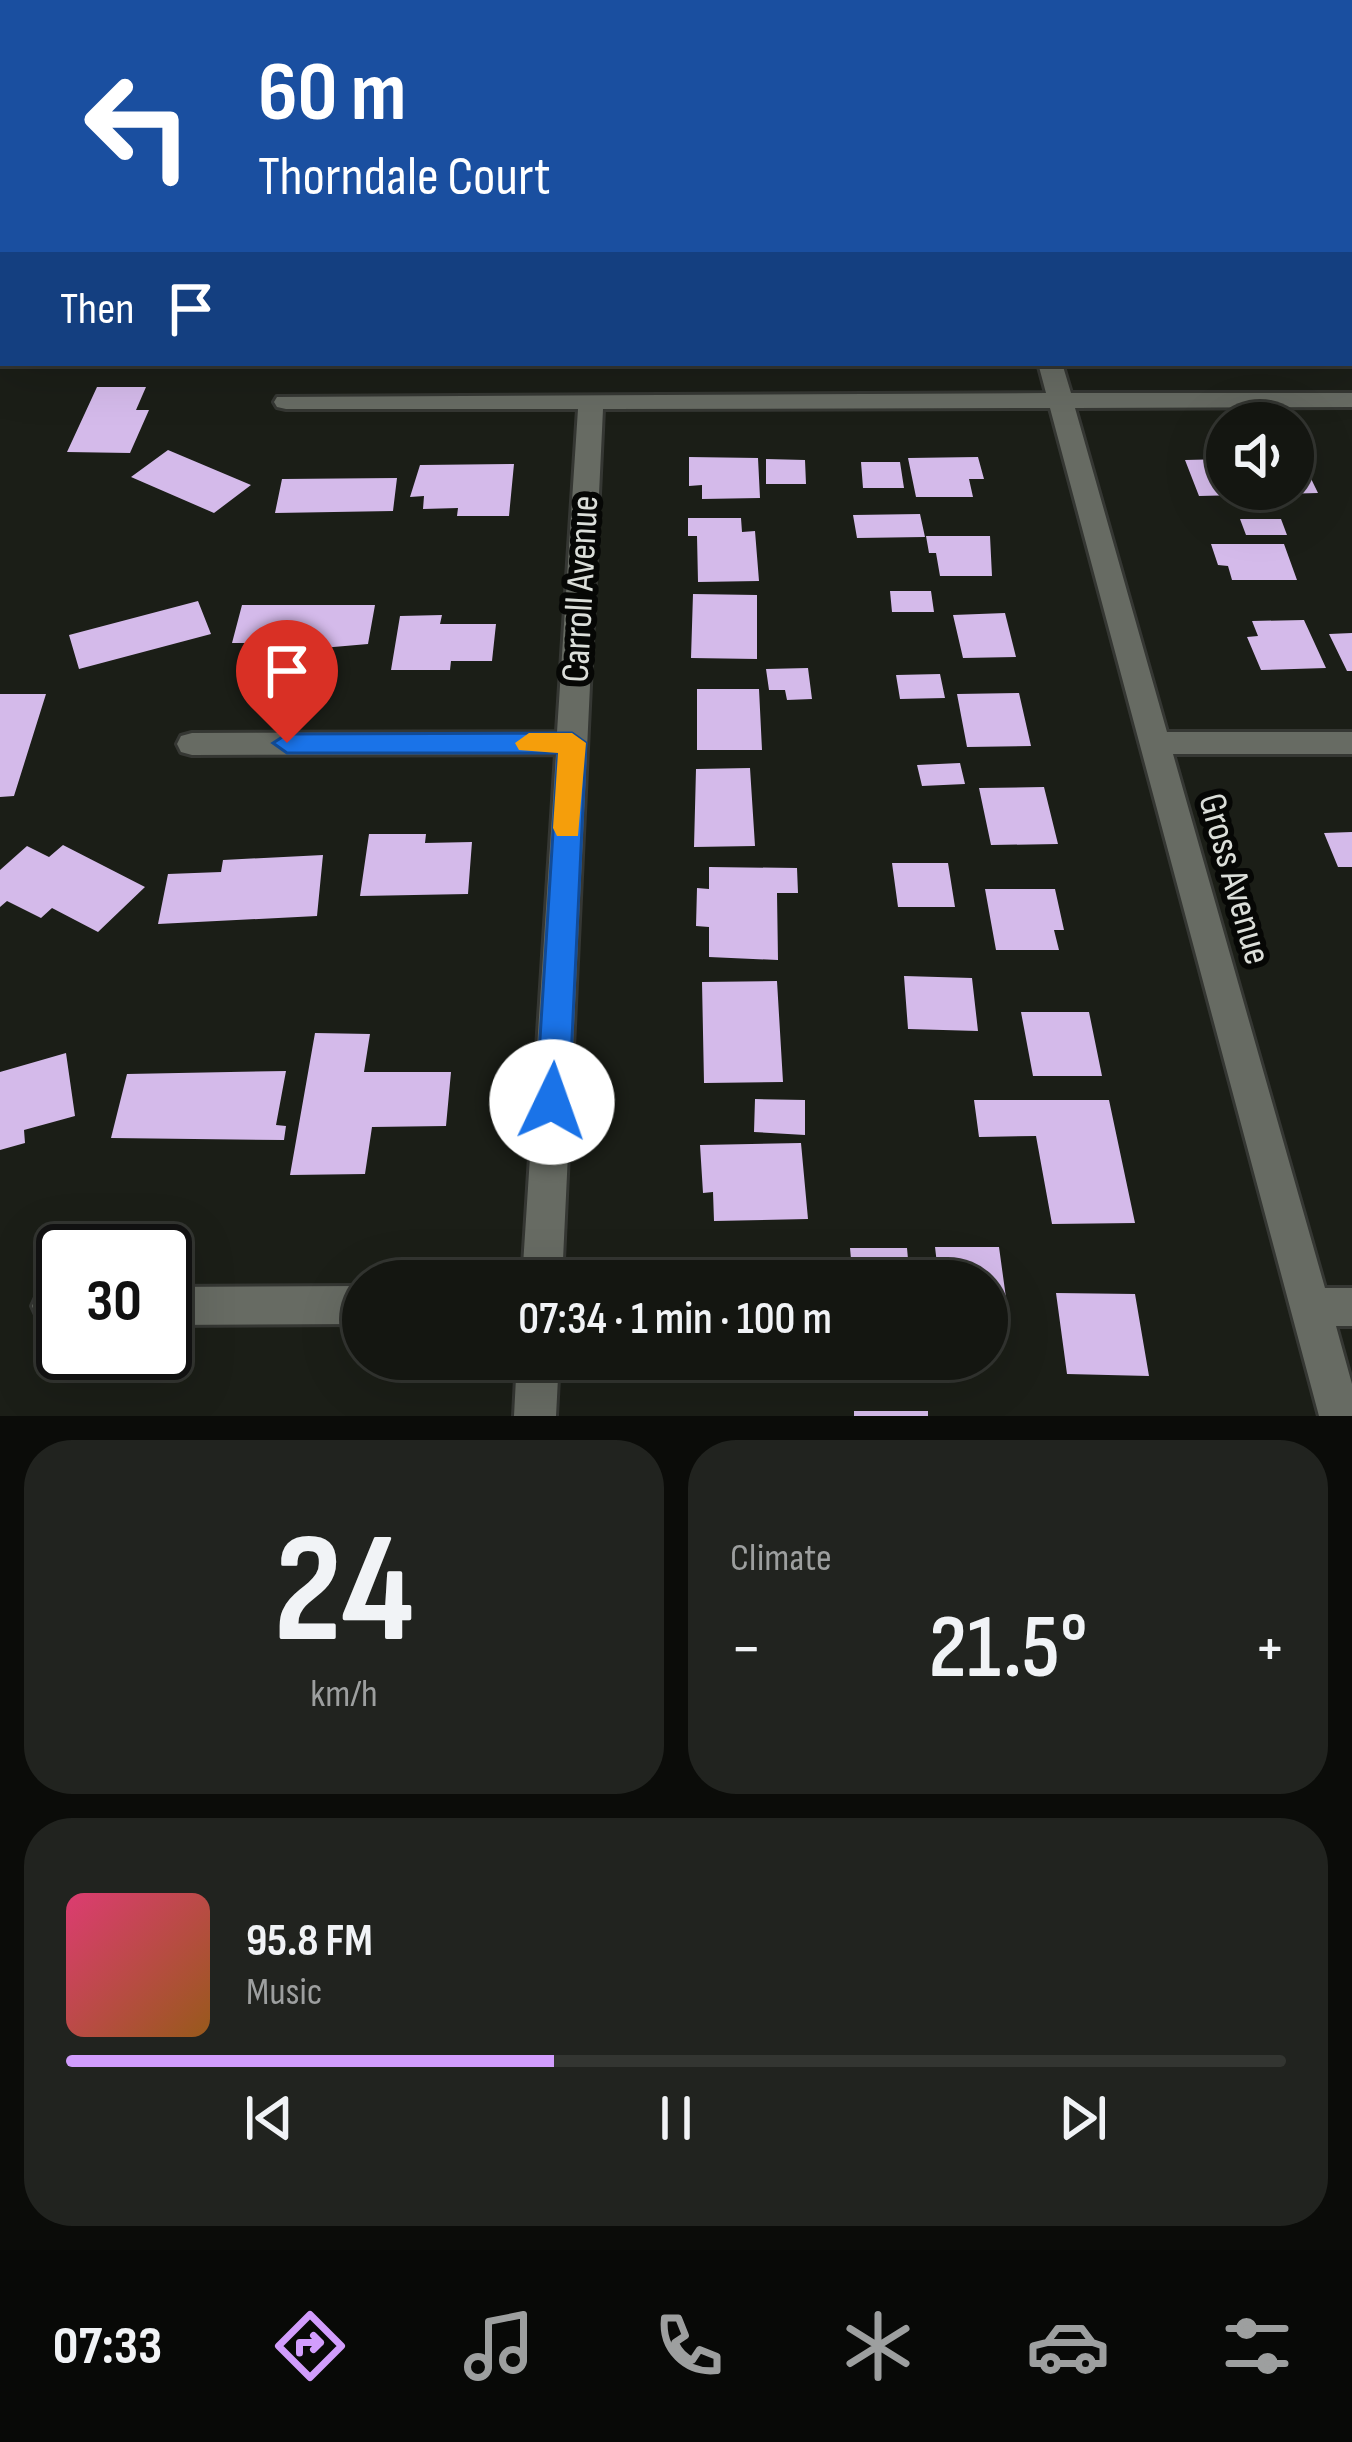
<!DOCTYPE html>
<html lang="en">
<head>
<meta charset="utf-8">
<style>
  :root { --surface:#141611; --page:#21231f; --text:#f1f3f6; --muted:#9d9f9f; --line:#333531; --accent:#d29dfd }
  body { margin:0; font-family:"Sofia Sans Condensed",sans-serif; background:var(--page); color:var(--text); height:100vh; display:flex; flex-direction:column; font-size:45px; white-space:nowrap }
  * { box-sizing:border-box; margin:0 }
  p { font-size:39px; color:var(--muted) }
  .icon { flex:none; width:66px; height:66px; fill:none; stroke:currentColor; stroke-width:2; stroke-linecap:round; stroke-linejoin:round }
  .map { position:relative; height:1416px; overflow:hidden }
  .panel { display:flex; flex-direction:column; gap:24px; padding:24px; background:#0b0c09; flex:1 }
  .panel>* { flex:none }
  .top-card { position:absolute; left:0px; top:0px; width:1353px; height:366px; box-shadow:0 12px 48px #0002,0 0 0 3px var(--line); background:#1a4fa0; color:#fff; overflow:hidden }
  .fabs { position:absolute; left:1206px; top:402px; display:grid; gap:24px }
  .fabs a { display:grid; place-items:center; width:108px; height:108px; border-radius:50%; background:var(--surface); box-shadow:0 12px 48px #0002,0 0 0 3px var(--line); font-size:60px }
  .speed { position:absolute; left:36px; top:1224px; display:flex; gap:24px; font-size:60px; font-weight:700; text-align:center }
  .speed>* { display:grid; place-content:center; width:156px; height:156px; border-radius:50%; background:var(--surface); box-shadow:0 12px 48px #0002,0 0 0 3px var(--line); line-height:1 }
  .speed .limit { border:6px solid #111; border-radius:18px; background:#fff; color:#111 }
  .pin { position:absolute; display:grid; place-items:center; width:102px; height:102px; color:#fff; margin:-123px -51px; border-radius:50% 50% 50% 0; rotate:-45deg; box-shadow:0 0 12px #0007 }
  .pin .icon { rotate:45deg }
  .me { position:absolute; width:132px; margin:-66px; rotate:3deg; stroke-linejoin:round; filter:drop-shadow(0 0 9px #0008) }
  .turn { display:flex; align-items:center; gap:42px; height:252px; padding:0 60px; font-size:54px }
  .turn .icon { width:156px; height:156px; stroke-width:2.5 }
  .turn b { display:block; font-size:84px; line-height:102px }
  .then { display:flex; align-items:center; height:114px; padding:0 60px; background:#0003; gap:24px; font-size:45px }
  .big { font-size:90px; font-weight:600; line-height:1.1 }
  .panel .card { flex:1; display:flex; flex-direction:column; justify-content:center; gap:18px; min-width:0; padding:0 42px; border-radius:48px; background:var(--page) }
  .panel .dial { align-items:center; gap:0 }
  .dial b { font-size:156px; line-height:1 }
  .song { display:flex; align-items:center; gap:36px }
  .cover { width:144px; height:144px; border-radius:18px; background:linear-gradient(135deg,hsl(340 70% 55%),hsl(30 70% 35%)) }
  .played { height:12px; border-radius:6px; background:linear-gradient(90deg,var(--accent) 40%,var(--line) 40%) }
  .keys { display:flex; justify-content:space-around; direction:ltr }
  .heat { display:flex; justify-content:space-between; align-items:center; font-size:66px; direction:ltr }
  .panel .tiles { flex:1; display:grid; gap:24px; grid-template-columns:1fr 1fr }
  .card:last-child { grid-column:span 2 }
  .trip { position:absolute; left:342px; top:1260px; width:666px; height:120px; border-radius:60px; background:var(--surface); box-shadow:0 12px 48px #0002,0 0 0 3px var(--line); font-weight:600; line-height:120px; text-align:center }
  .menu { display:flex; height:192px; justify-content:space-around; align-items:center; background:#080907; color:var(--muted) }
  .menu .icon { width:84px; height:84px }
  .menu .active { color:var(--accent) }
  .menu b { font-size:54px; color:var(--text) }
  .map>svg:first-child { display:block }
</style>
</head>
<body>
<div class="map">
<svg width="1352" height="1416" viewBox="0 0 1352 1416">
  <rect width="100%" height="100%" fill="#1b1e17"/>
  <path fill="#d4baea" d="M97 387H146L136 410H149L130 453 67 452Z
    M168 450 251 485 214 513 131 477Z
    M1293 454H1299L1318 493 1199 496 1185 460 1227 459V489H1293Z
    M689 457 758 458 760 498 702 499V485L689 486Z
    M978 457 984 479H969L973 497H916L908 458Z
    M766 459 805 460 806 484H766Z
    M861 462H900L904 488H863Z
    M514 464 509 516H457L458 508 423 509 424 496 410 497 420 465Z
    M397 478 393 511 275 513 282 479Z
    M920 514 925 537 857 538 853 515Z
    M688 518H741L742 532 755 531 759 581 698 582 697 536H688Z
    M1240 519H1281L1287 535H1246Z
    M926 536H990L992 576H940L936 553H929Z
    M1211 544H1284L1297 580H1232L1228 566 1218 565Z
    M890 591H931L934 612H892Z
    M693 594 757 595V659L691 658Z
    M198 601 211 634 79 669 69 635Z
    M242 605H375L368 644 276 652 279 643H232Z
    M1005 613 1016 657 963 658 953 615Z
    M442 615 440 624H496L492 661H451L450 670H391L400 616Z
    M1304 620 1326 668 1261 670 1247 637 1258 636 1252 621Z
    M1352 633V671H1347L1329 634Z
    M808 668 812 699 787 700 785 690H769L766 669Z
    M940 674 945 698 900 699 896 675Z
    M697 689H759L762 750H697Z
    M1019 693 1031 746 967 747 957 694Z
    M0 694H46L14 796 0 797Z
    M960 763 965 784 922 786 917 765Z
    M750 768 755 846 694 847 696 769Z
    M1044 787 1058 844 991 845 979 788Z
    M1352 832V867H1338L1324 833Z
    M369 834H426L425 843 472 842 468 894 360 896Z
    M63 845 145 887 98 932 52 908 41 918 7 901 0 907V870L27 846 49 857Z
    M323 855 317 916 158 924 168 874 221 872 223 860Z
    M892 863H948L955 907H898Z
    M709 867 797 868 798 893H777L778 960 709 957V927L696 926 697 888 709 889Z
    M985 889H1055L1064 930H1054L1059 950H996Z
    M904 976 972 978 978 1031 908 1029Z
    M777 981 783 1082 704 1083 702 982Z
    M1021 1012H1089L1102 1076H1033Z
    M315 1033 370 1034 364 1072H451L446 1126 372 1127 365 1174 290 1175Z
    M66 1053 75 1116 24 1130 25 1143 0 1150V1072Z
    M286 1071 276 1125 286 1126 284 1140 111 1138 127 1074Z
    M755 1099 805 1100V1135L754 1132Z
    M974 1100H1109L1135 1223 1052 1224 1036 1136 979 1137Z
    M801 1143 808 1219 714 1221 713 1192 703 1193 700 1145Z
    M935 1247H999L1007 1305H987V1281H939Z
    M850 1248H907L910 1281H853Z
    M1056 1293 1135 1294 1149 1376 1067 1374Z
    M699 1359H790L791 1381 700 1383Z
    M854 1411H928V1416H854Z"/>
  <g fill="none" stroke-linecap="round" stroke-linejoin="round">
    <g stroke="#353733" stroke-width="6">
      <path id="lane" d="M0 353H3V363H0Z"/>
    </g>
    <g stroke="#353733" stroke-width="6">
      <path id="street" d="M1038 363H1062L1071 393H1352V407L1075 408 1167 732H1352V754H1173L1325 1288H1352V1326H1336L1352 1384V1416H1319L1050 408 603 409 562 1281H522L556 754 192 755 181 752 177 744 181 736 192 733 557 732 578 409H286L277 407 274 402 277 397 1046 393Z
        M363 1286V1324L165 1325V1287Z
        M52 1287H63V1325L38 1319 32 1306 38 1293Z
        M517 1359H559L556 1416H514Z"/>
    </g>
    <g stroke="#353733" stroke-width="6">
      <path id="secondary" d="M941 0H959L960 3H942Z
        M1350 198H1352V210H1350Z
        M0 199H3V211H0Z
        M0 229H3V243H0Z
        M1350 229H1352V243H1350Z"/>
    </g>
    <use href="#lane" fill="#676b63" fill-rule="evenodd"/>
    <use href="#street" fill="#676b63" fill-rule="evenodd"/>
    <use href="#secondary" fill="#727f63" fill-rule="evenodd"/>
  </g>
  <path fill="#1a73e8" stroke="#114b97" stroke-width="3" d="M572 733 586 743 569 1102 564 1112 552 1116 540 1112 536 1102 558 753H287L273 743 287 734Z"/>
  <path fill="#f59e0b" d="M529 733H572L586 743 578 836H557L553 828 558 753 519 750 515 743Z"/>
  <g text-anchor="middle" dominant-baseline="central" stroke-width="12" stroke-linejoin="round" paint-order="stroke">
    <g font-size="39" fill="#dbded9" stroke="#060705">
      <text transform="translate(581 589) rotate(-87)">Carroll Avenue</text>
      <text transform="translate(1234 879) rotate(74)">Gross Avenue</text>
    </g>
  </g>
</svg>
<div class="fabs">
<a><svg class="icon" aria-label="sound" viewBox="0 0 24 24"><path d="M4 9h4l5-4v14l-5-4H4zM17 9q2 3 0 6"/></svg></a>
</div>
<div class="speed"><div class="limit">30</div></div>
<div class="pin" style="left:287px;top:743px;background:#d93025"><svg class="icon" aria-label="arrive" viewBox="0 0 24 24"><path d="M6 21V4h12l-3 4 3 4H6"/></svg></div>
<svg class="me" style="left:552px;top:1102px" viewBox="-20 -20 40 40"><circle r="19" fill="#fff"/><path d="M0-13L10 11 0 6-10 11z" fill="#1a73e8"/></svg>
<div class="trip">07:34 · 1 min · 100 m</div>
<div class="top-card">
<div class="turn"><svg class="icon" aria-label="left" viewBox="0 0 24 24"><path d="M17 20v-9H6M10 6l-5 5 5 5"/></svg><div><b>60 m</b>Thorndale Court</div></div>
<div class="then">Then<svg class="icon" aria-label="arrive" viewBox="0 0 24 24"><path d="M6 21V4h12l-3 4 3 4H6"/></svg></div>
</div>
</div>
<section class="panel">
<div class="tiles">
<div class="card dial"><b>24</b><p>km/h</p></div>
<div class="card"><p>Climate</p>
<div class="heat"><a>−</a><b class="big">21.5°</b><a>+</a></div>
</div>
<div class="card">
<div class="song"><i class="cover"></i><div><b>95.8 FM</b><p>Music</p></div></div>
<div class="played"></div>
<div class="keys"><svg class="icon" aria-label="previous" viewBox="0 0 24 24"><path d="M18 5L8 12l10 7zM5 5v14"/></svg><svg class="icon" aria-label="pause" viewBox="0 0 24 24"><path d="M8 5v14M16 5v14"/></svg><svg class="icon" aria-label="next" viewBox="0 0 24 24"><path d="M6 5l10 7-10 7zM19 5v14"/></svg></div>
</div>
</div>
</section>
<nav class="menu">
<b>07:33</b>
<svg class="icon active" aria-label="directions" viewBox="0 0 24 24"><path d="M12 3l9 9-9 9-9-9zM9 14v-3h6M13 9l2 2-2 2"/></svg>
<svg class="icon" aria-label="music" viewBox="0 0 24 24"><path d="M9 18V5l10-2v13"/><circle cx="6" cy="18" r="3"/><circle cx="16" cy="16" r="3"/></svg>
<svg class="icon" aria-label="phone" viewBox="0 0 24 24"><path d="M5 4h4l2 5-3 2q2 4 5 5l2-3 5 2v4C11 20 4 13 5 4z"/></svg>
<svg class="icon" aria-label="climate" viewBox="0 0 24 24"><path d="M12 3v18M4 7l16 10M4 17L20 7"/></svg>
<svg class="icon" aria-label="car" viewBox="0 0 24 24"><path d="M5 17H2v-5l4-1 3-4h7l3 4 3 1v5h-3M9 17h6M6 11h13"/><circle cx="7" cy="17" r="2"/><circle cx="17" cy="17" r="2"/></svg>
<svg class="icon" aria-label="filters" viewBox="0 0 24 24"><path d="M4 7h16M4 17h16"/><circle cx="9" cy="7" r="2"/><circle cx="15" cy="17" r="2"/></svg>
</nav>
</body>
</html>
